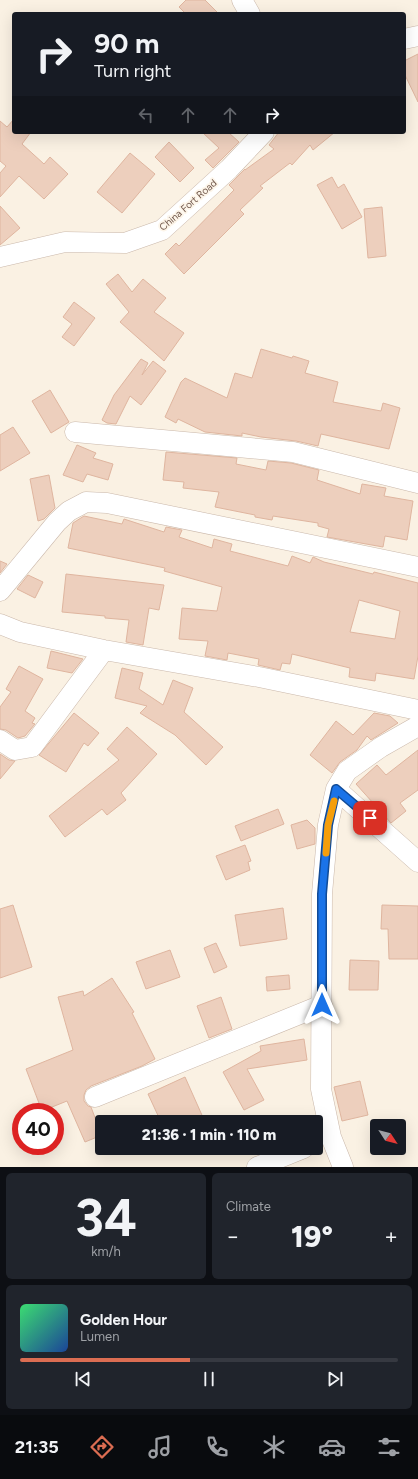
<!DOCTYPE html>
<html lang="en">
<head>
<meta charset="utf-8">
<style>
  :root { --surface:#171b24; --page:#20242c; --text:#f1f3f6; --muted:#9ea1a6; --line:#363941; --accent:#db6d52 }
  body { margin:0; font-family:Figtree,sans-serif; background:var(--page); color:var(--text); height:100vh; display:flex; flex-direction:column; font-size:15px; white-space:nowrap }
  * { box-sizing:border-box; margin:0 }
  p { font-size:13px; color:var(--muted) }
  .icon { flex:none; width:22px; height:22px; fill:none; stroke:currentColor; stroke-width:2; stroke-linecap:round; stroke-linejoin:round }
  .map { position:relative; height:1167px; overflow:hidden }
  .details { display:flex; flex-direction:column; gap:6px; padding:6px; background:#0d0f14; flex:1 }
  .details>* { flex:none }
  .guide { position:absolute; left:12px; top:12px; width:394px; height:122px; border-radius:4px; box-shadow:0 4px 16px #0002; background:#171b24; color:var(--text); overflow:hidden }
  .needle { width:26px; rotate:126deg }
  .buttons { position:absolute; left:370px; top:1119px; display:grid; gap:8px }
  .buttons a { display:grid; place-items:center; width:36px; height:36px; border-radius:4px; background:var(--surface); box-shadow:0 4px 16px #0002; font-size:20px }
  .speed { position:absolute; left:12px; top:1103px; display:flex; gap:8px; font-size:20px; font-weight:700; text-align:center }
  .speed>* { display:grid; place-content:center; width:52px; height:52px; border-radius:50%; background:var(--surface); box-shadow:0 4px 16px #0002; line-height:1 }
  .speed .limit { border:6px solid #d22; background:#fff; color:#111 }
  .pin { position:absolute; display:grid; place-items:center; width:34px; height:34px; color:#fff; margin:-17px; border-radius:8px; box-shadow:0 2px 6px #0006 }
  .me { position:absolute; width:44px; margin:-22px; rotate:0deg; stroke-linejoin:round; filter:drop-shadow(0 0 3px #0008) }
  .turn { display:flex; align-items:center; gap:14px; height:84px; padding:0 16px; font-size:18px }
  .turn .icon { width:52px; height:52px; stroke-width:2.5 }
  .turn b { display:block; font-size:28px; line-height:34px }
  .lanes { display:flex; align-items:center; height:38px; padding:0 16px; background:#0003; justify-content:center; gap:20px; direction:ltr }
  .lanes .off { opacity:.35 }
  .big { font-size:30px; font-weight:800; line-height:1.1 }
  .details .card { flex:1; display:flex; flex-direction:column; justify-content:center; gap:6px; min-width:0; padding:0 14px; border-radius:6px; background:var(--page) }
  .details .dial { align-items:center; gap:0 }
  .dial b { font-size:52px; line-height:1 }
  .song { display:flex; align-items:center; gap:12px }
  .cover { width:48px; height:48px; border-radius:6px; background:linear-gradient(135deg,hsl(140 70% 55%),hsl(220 70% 35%)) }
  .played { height:4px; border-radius:2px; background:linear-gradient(90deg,var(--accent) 45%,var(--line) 45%) }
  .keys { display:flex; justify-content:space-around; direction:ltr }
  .heat { display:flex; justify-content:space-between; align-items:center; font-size:22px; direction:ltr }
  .details .tiles { flex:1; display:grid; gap:6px; grid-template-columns:1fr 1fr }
  .card:last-child { grid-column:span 2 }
  .trip { position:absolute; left:95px; top:1115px; width:228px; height:40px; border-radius:4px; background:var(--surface); box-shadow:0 4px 16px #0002; font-weight:800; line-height:40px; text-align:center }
  .dock { display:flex; height:64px; justify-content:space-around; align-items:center; background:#090b0e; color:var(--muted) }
  .dock .icon { width:28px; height:28px }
  .dock .current { color:var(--accent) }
  .dock b { font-size:18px; color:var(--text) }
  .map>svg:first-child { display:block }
</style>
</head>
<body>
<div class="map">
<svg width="418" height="1167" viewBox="0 0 418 1167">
  <rect width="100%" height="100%" fill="#faf1e3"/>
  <path fill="#edcfbd" stroke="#dfb59f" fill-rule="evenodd" d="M186 0H205L219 14H186L179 7Z
    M418 54V102L404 73V61Z
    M14 119V132H31L22 144 44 164 50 157 68 174 44 199 19 176 0 197V173L6 166 0 161V121L7 127Z
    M202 132H228L239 142 213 168 205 160 219 148Z
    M279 132H335L313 150 310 145 292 165 290 163 260 186 263 188 240 210 244 214 184 274 165 254 176 243 179 246 234 190 229 185 245 169V170L274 149 269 145Z
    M169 142 194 168 180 182 155 157Z
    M130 153 155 174 122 213 97 192Z
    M332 177 338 188 344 184 362 217 342 229 317 185Z
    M0 206 20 228 0 245Z
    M382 207 386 256 368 258 364 209Z
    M118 274 132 292 143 279 166 298 154 312 184 333 164 361 120 322 129 312 106 284Z
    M74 302 95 318 74 346 62 337 72 324 63 317Z
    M261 349 292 358 293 356 309 361 305 373 338 382 333 402 381 411 383 403 400 408 389 449 321 434 318 446 296 441 261 437 242 433V436L205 432 178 419 176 423 165 417 181 382 185 378 227 398 235 373 252 378Z
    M141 359 148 363 142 375 153 361 166 371 141 405 130 396 116 424 107 423 102 420 114 395Z
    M50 390 69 422 51 433 32 401Z
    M13 427 30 453 0 471V435Z
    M77 445 96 453 93 458 113 464 108 480 87 474 83 482 63 475Z
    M166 452 237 458 236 464 266 470 268 461 291 463 319 470 317 480 360 494 362 484 386 488 384 496 413 501 407 540 385 536 383 547 327 537 329 529 318 526V523L273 516 272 520 255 517V515L215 507 219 492 183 488 184 482 163 480Z
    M49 475 55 508 44 519 38 521 30 479Z
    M84 516 122 524 124 519 164 532 166 527 182 530 179 537 212 548 214 539 232 544 230 551 288 566 292 556 310 563 313 557 324 562 373 574 374 572 418 583V656L414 679 376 673 375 681 349 677 350 668 292 654 290 664 282 663 280 670 258 665 259 659 228 653 227 660 205 656 208 641 179 639 182 608 217 611 222 587 164 571 165 568 68 548 73 523ZM359 600 400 611 395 639 350 632Z
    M0 561 7 564 0 573Z
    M66 574 164 585 159 610 149 608 143 645 126 642 129 620 105 618V616L62 612Z
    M28 575 43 582 35 598 17 589Z
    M51 651 83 659 72 673 47 668Z
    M19 666 43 679 25 711 35 718 32 723 35 724 25 736 18 738 6 730 0 729V707L11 692 6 689Z
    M122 668 143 673 139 689 163 705 173 680 193 688 184 712 223 747 206 765 175 735 140 713 147 706 115 698Z
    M74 713 99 733 88 746 84 743 66 772 39 755Z
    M374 713 390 716 398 723 371 740 367 736 357 750 340 762 332 773 310 755 336 721 353 735Z
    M127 727 157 754 121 793 126 800 107 815 102 809 65 837 49 816 119 760 107 749Z
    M418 750V790L400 803 406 811 391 823 356 784 377 765 386 775Z
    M0 754 9 760 15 761 0 779Z
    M278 809 284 824 241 841 235 826Z
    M307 820 315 828V844L297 849 291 825Z
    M245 845 251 861 248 862 250 870 226 880 216 856Z
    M13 905 32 967 0 978V909Z
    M382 905 418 906V959H389L388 929H381Z
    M283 908 287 939 240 946 235 915Z
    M216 943 227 967 214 973 204 948Z
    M170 950 180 977 146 989 136 962Z
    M350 960 379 961 378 990H349Z
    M289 975 290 989 267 991 266 977Z
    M112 978 134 1012 132 1013 155 1059 142 1066 91 1086 86 1090 84 1095V1101L88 1106 91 1107 97 1123 102 1121V1135L85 1142 67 1101 42 1111 26 1069 73 1050 58 997 83 991 84 996Z
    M221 997 232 1029 209 1038 197 1006Z
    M304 1039 307 1060 247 1069 264 1100 244 1110 223 1072 261 1051 260 1046Z
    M185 1077 205 1122H161L148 1094Z
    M360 1081 368 1115 342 1121 334 1087Z"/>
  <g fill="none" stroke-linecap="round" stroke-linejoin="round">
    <g stroke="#cab8ab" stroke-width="21">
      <path id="minor" d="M242 0 250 14
        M404 39 418 36
        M0 257 65 242 125 243 162 230 229 169 264 132
        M75 432 293 452 418 483
        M0 591 57 522 69 511 86 502 107 503 418 567
        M0 624 20 632 104 650 259 677 418 710
        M0 740 15 750 32 747 104 650
        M336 789 418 862
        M95 1097 322 1005
        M257 1167 304 1148
        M343 1167 331 1137 321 1089 322 894 328 825 336 789 347 771 381 747 418 726"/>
    </g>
    <use href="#minor" stroke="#fff" stroke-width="20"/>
  </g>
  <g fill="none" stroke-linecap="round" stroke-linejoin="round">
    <g stroke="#114b97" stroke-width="10">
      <path id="route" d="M322 1005V894L328 825 336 789 370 818"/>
    </g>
    <use href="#route" stroke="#1a73e8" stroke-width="7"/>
    <path stroke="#f59e0b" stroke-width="7" d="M326 853 328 825 334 801"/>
  </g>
  <g text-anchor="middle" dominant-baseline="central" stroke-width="3.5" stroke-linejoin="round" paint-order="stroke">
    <g font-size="10" fill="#70574b" stroke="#fdf5e9">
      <text transform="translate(188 205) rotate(-41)">China Fort Road</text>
    </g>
  </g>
</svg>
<div class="buttons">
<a><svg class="needle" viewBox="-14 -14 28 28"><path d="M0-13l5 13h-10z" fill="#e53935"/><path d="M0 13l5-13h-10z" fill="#9ea1a6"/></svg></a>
</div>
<div class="speed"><div class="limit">40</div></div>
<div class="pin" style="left:370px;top:818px;background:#d93025"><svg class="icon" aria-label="arrive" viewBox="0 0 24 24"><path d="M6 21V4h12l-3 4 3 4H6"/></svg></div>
<svg class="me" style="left:322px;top:1005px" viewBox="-20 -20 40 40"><path d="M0-17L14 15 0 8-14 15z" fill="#1a73e8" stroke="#fff" stroke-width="4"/></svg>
<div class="trip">21:36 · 1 min · 110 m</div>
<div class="guide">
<div class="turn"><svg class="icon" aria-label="right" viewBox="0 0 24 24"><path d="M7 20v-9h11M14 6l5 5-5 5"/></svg><div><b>90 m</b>Turn right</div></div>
<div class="lanes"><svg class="icon off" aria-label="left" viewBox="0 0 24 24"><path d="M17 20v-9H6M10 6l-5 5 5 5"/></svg><svg class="icon off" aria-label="ahead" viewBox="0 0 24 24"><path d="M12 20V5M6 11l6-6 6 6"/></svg><svg class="icon off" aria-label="ahead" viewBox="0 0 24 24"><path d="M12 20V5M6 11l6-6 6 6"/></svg><svg class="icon" aria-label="right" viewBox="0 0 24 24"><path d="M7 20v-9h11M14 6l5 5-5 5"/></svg></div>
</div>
</div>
<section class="details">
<div class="tiles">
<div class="card dial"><b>34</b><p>km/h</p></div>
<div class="card"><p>Climate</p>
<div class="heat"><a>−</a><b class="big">19°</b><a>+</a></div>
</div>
<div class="card">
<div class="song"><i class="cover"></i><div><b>Golden Hour</b><p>Lumen</p></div></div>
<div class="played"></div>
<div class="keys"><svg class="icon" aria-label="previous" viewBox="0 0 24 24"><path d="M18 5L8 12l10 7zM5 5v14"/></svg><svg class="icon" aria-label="pause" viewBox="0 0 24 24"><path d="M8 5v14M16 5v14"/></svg><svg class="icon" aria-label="next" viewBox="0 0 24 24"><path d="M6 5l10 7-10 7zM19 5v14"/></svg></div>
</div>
</div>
</section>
<nav class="dock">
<b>21:35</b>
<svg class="icon current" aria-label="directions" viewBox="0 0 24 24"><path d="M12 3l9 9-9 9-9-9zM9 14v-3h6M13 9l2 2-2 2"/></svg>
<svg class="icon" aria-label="music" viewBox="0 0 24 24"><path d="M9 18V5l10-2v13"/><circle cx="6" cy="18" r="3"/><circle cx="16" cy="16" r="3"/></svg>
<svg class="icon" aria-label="phone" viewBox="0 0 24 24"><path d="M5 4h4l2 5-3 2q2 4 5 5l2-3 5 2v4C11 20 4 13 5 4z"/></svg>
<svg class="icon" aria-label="climate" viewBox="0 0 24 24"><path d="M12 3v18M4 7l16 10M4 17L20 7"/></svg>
<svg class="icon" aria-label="car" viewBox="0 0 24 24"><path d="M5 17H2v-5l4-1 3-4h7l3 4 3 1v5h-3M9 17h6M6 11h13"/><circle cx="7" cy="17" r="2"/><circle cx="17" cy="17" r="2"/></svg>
<svg class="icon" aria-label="filters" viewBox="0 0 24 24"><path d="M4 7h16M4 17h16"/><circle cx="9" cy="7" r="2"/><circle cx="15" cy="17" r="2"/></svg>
</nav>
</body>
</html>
